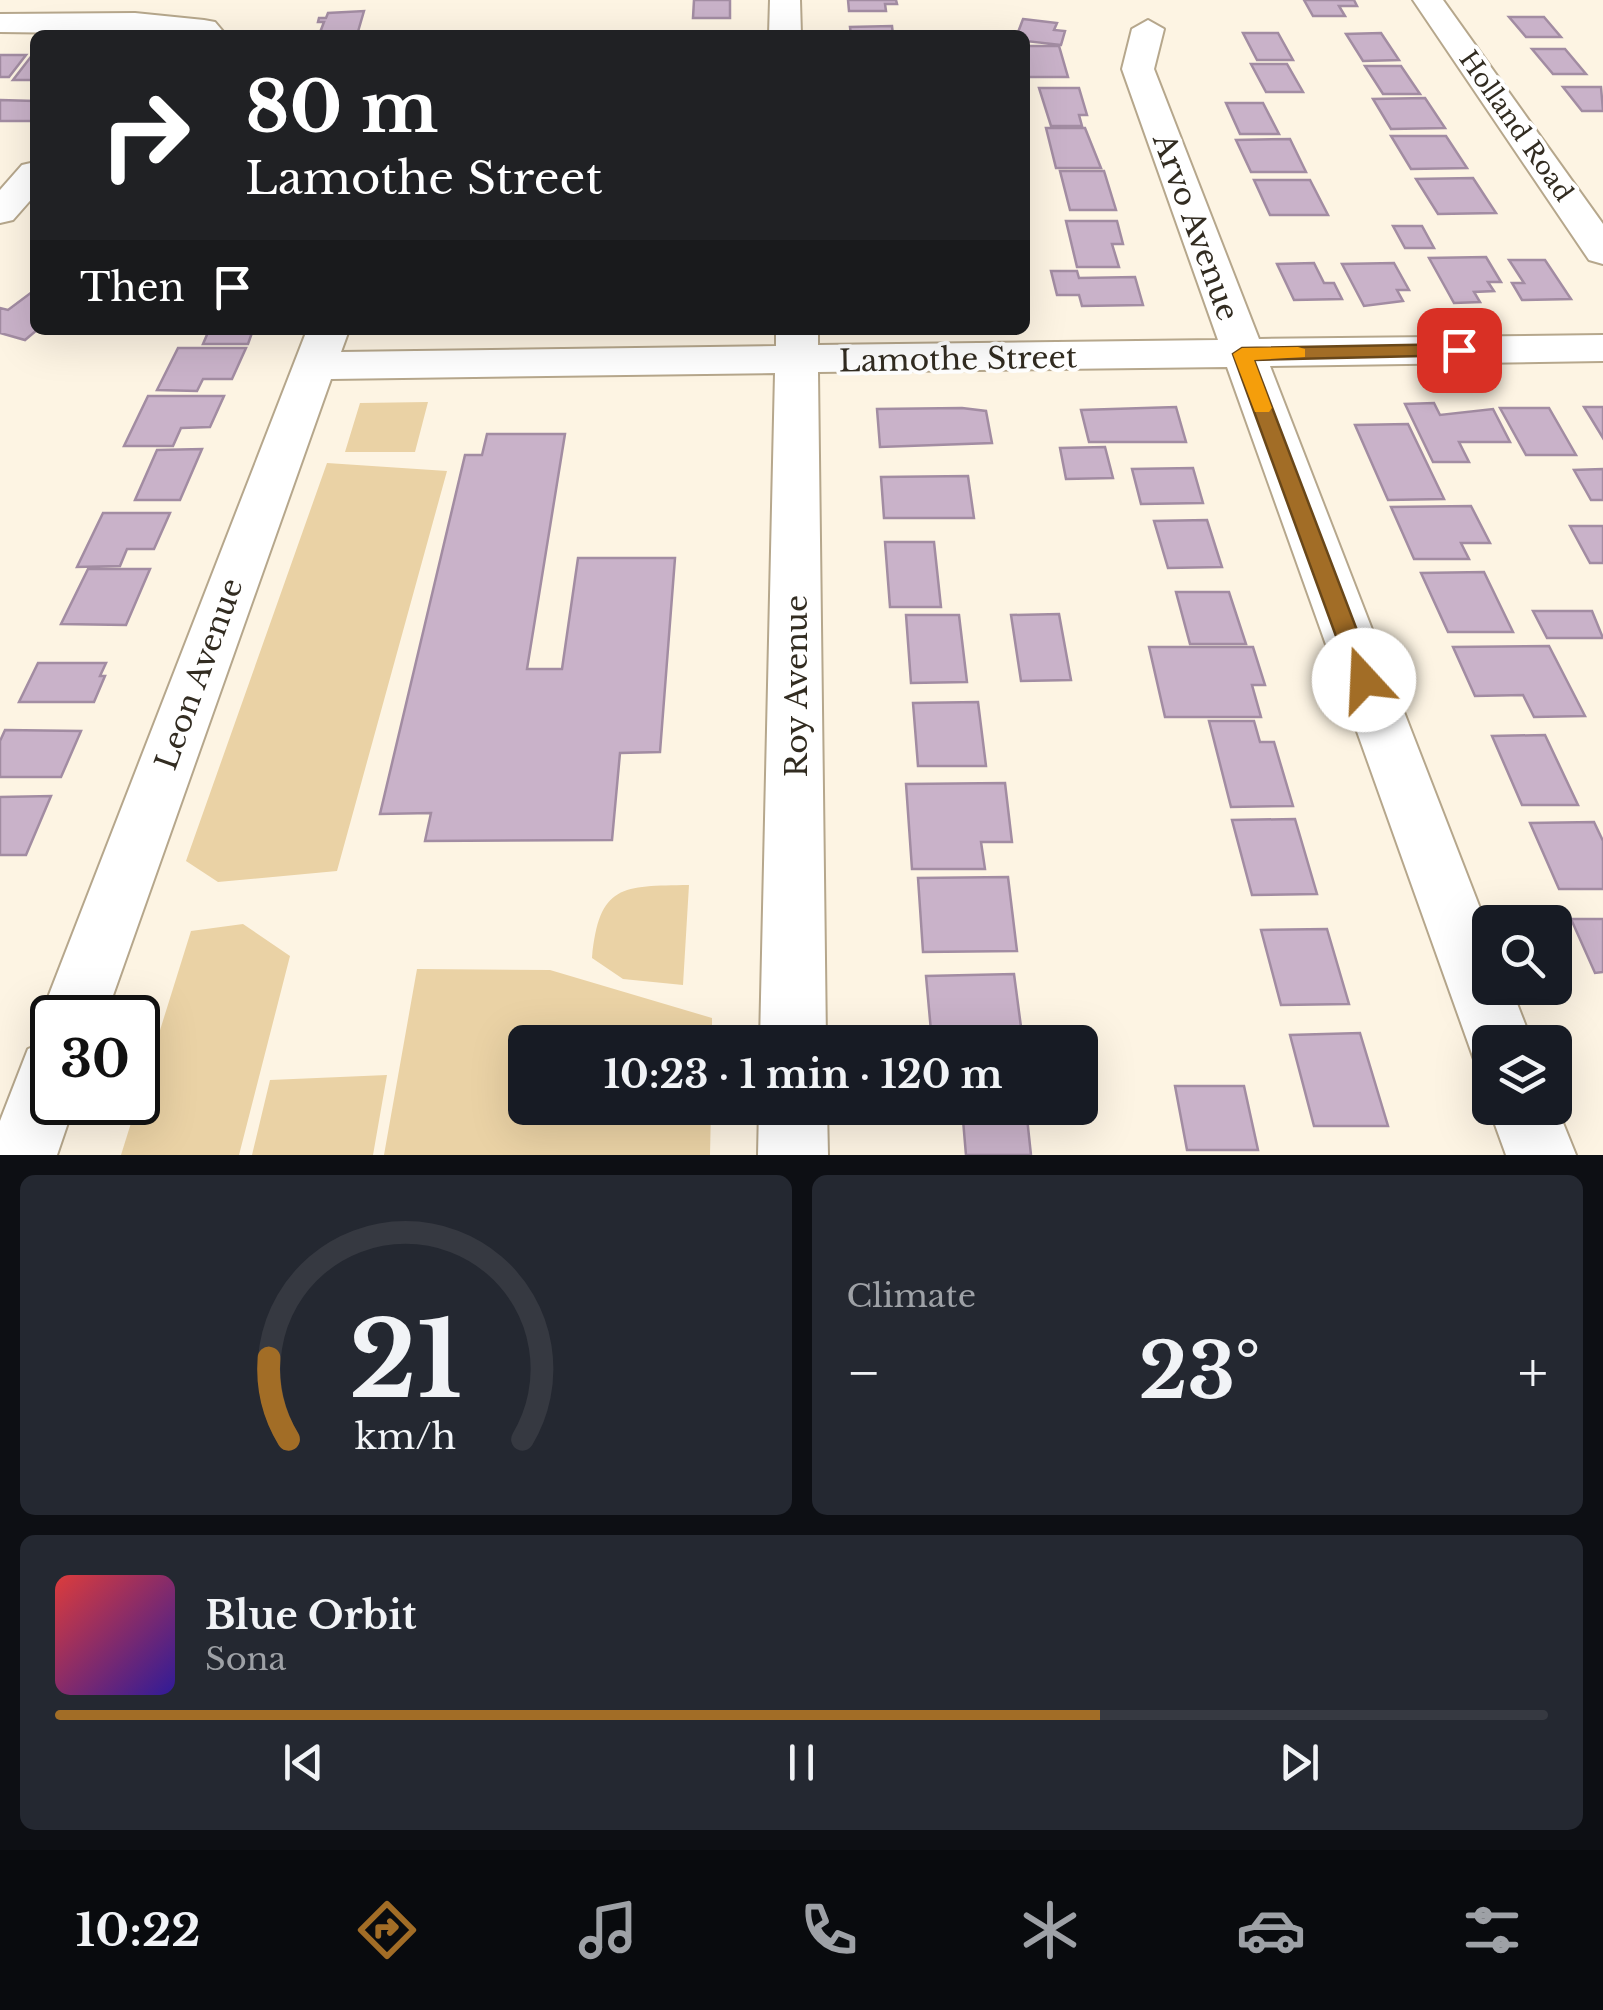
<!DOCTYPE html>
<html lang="en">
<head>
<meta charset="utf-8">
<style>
  :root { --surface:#171b24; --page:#242831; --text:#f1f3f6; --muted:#9ea1a6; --line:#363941; --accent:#a26d26 }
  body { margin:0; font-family:"Libre Baskerville",serif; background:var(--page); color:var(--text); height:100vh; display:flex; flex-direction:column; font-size:38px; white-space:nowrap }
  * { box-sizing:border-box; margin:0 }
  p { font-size:32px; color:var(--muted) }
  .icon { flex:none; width:55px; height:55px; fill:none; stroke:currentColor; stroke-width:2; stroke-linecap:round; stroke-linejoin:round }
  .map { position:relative; height:1155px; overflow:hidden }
  .panel { display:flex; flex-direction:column; gap:20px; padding:20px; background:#0d0f14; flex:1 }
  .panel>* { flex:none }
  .top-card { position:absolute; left:30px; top:30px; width:1000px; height:305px; border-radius:15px; box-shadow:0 10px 40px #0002; background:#202124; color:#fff; overflow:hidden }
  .controls { position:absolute; left:1472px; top:905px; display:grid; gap:20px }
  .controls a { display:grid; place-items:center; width:100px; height:100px; border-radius:15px; background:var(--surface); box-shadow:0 10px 40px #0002; font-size:50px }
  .speed { position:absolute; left:30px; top:995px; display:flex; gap:20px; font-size:50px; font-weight:700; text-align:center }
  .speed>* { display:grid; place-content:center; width:130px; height:130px; border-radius:50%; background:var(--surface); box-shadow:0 10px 40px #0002; line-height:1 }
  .speed .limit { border:5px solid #111; border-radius:15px; background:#fff; color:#111 }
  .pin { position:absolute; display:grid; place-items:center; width:85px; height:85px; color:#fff; margin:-42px; border-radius:20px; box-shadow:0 5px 15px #0006 }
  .me { position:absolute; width:110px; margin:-55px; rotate:340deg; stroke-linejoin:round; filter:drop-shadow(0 0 8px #0008) }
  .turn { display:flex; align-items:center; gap:35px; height:210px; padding:0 50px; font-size:45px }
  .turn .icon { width:130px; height:130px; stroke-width:2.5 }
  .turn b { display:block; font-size:70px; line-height:85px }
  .then { display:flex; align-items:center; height:95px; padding:0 50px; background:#0003; gap:20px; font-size:38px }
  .big { font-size:75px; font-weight:700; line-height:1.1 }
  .panel .card { flex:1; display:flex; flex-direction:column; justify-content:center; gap:15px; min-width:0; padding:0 35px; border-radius:15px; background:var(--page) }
  .panel .dial { align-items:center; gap:0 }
  .dial svg { height:260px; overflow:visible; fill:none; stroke:var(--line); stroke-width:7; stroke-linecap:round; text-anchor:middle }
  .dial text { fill:var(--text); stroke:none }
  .song { display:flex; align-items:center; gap:30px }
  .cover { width:120px; height:120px; border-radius:15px; background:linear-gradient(135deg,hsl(0 70% 55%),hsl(250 70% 35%)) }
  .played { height:10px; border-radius:5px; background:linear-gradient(90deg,var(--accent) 70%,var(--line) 70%) }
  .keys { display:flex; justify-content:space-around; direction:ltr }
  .heat { display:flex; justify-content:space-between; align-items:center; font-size:55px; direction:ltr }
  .panel .tiles { flex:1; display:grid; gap:20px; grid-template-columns:1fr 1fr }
  .card:last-child { grid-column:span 2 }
  .trip { position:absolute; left:508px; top:1025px; width:590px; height:100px; border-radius:15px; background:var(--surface); box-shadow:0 10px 40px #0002; font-weight:700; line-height:100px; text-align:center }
  .tab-bar { display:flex; height:160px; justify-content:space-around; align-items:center; background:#090b0e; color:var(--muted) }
  .tab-bar .icon { width:70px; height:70px }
  .tab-bar .current { color:var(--accent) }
  .tab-bar b { font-size:45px; color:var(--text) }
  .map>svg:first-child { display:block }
</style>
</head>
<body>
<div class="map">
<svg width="1603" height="1155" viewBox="0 0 1603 1155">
  <rect width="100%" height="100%" fill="#fdf4e3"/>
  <path fill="#ead2a5" d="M428 402 415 452H345L360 403Z
    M327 463 447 471 337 871 218 882 186 861Z
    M689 885 683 985 623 979 592 958C599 884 622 886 689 885Z
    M243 924 290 956 239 1155H121L191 931Z
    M417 969 550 970 712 1018V1042H525V1108H711L710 1155H384Z
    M387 1075 373 1155H252L270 1080Z"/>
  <path fill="#c9b2c9" stroke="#a28ca2" stroke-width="2.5" d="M694 0H730V18H693Z
    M848 0H896L897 4H885L886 11H849Z
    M1304 0H1354L1357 6H1339L1345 16H1313Z
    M364 11 357 35H319L324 22H318L319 18H326L328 13Z
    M1509 17H1544L1561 37H1526Z
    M1023 19 1057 23 1054 30 1065 31 1061 45 1025 41V35H1017Z
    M892 26 893 35H851L850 27Z
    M1243 33H1278L1293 60H1257Z
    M1381 33 1399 60 1363 61 1346 34Z
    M1025 46H1059L1068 77H1025Z
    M1532 49H1565L1586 74H1553Z
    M33 54 35 80H13Z
    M0 55H26L9 77H0Z
    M1251 64H1287L1303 92H1266Z
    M1365 66H1401L1420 94H1383Z
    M1563 87H1601L1603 111H1582Z
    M1039 88H1079L1087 115H1079L1082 126H1051Z
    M1425 98 1445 128 1391 129 1373 99Z
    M0 100 35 101V121H0Z
    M1226 103H1263L1279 134H1240Z
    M1046 128H1085L1101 168H1056Z
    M1391 136H1446L1467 168 1411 169Z
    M1290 139 1306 172H1251L1236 140Z
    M1060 171H1104L1116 210H1070Z
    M1473 178 1496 213 1438 214 1416 179Z
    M1254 180H1310L1328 215H1270Z
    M1066 221H1117L1123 244H1112L1119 267H1077Z
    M1393 226H1422L1434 248H1405Z
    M1486 257 1501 282H1488L1494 291 1474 292 1480 302 1454 303 1429 258Z
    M1509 260H1545L1571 299 1522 300 1512 283H1524Z
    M1314 263 1324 283H1334L1342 299 1294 300 1277 264Z
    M1394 263 1409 290H1397L1403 301 1364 306 1342 264Z
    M1051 271H1077L1079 278 1135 277 1143 305 1082 306 1079 295H1057Z
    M32 292 37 330 25 340 0 333V308L8 310Z
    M209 330H253L248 344H203Z
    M178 348H246L232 379H203L197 391 157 390Z
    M148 396H224L210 427 181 428 173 446H124Z
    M1434 403 1440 415 1493 409 1510 442H1459L1469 462H1433L1405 404Z
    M1176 407 1186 442H1089L1081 410Z
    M1584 407H1603V438Z
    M962 408 986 411 992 443 880 447 877 409Z
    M1500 408H1549L1576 455H1526Z
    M1408 424 1444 499 1388 500 1355 425Z
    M487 434H565L527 669H562L578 558H675L660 752 620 753 612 840 425 841 431 813 380 814 465 455H482Z
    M1105 447 1113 478 1066 479 1060 448Z
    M202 449 180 500H135L157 450Z
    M1193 468 1203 503 1141 504 1132 469Z
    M1603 469V500H1591L1574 470Z
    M968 476 974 518H884L881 477Z
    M1471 506 1490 543H1461L1469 559H1414L1391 507Z
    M103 513H170L154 549H127L120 566 77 567Z
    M1207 520 1222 567 1168 568 1154 521Z
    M1570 526H1603V563H1590Z
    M885 542H934L941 607H890Z
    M88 569H150L126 625 61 624Z
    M1484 572 1513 632H1448L1421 573Z
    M1176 592H1229L1246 644H1190Z
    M1533 611H1592L1603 638H1547Z
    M1059 614 1071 680 1021 681 1011 615Z
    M906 615H959L967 682 911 683Z
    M1549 646 1585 716 1534 717 1523 695 1475 696 1453 647Z
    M1149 647H1253L1265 685H1252L1261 717H1165Z
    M38 663H106L100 676H105L94 702H19Z
    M978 702 986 766H918L913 703Z
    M1209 721H1254L1260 742H1274L1293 806 1231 807Z
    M5 730 81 731 61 777H0V741Z
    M1545 735 1578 805H1522L1492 736Z
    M1005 783 1012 842H981L985 869H912L906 784Z
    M51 796 26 855H0V797Z
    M1295 819 1317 894 1252 895 1232 820Z
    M1594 822 1603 841V889H1559L1530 823Z
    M1008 877 1017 951 923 952 918 878Z
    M1571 919H1603V972L1595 973Z
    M1327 929 1349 1004 1281 1005 1261 930Z
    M1014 974 1023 1042H932L926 976Z
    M1360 1033 1388 1126H1314L1290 1035Z
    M1175 1086H1244L1258 1150H1187Z
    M962 1108H1026L1031 1155H966Z"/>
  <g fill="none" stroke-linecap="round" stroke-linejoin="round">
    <g stroke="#b6a78c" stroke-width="4">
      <path id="minor" d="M770 0H800L801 35H769Z
        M1413 0H1443L1603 224V264L1589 260Z
        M135 13 204 20 215 22 226 35 0 32V14Z
        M1148 20 1164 29 1154 69 1259 339 1603 335V361L1270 366 1490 934V988H1511L1532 1042H1490V1070L1476 1065 1227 367 818 372 826 1042H760L775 373 331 379 105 1018H52V1102H75L57 1155H0V1121L28 1049 49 1040 40 1018 307 330H349L341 352 776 346V330H818V345L1218 340 1122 69 1132 29Z
        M35 162V195L13 220 0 223V190L22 165Z
        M1555 1103 1576 1155H1506L1489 1108 1490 1106 1555 1108Z
        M759 1108H827L828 1155H758Z"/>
    </g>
    <use href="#minor" fill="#fff" fill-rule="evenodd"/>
  </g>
  <path fill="#a26d26" stroke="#694719" stroke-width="2.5" d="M1459 344 1466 346V355L1254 360 1376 680 1364 690 1352 680 1233 354 1242 348Z"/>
  <path fill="#f59e0b" d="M1298 347 1305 349V357L1254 360 1272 408 1269 412H1255L1233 354 1242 348Z"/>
  <g text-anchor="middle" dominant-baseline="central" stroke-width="8" stroke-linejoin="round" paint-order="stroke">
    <g font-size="25" fill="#322c21" stroke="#fff">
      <text transform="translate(1516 126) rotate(55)">Holland Road</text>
    </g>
    <g font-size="30" fill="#322c21" stroke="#fff">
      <text transform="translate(1196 227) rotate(70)">Arvo Avenue</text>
      <text transform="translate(958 359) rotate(-1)">Lamothe Street</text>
      <text transform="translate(199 674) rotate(-70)">Leon Avenue</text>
      <text transform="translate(796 686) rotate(-90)">Roy Avenue</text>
    </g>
  </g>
</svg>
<div class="controls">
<a><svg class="icon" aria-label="search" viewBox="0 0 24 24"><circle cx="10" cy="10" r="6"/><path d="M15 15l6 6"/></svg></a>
<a><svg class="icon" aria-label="layers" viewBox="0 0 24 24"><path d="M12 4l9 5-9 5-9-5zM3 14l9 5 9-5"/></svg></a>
</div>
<div class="speed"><div class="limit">30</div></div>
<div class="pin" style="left:1459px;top:350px;background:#d93025"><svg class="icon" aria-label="arrive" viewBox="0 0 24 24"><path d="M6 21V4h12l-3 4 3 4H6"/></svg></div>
<svg class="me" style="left:1364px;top:680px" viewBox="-20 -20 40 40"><circle r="19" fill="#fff"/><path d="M0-13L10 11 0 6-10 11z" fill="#a26d26"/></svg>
<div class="trip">10:23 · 1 min · 120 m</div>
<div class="top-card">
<div class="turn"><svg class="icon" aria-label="right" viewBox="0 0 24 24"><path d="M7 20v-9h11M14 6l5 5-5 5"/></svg><div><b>80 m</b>Lamothe Street</div></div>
<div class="then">Then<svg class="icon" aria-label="arrive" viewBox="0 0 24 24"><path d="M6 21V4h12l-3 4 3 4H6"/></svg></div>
</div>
</div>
<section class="panel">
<div class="tiles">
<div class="card dial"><svg viewBox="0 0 100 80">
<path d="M14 69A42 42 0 1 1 86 69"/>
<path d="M14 69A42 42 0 0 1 8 44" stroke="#a26d26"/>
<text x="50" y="56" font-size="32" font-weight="700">21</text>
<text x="50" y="72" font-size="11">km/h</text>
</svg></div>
<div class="card"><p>Climate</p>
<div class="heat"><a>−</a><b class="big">23°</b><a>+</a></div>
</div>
<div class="card">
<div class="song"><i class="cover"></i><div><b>Blue Orbit</b><p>Sona</p></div></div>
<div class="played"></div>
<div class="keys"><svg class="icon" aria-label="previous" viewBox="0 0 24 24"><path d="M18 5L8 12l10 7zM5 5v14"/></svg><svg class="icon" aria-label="pause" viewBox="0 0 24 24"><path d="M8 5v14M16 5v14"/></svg><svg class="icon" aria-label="next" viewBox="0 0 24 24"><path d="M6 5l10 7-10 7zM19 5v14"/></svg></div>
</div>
</div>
</section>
<nav class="tab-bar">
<b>10:22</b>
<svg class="icon current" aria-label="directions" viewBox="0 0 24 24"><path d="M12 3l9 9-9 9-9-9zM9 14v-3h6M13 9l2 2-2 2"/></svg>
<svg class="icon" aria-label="music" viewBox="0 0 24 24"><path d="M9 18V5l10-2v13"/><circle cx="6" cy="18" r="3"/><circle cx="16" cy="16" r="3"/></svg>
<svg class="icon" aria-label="phone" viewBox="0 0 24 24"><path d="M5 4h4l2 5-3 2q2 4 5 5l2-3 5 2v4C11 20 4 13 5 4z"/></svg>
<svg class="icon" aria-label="climate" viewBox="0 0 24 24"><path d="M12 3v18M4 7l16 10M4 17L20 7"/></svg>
<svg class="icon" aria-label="car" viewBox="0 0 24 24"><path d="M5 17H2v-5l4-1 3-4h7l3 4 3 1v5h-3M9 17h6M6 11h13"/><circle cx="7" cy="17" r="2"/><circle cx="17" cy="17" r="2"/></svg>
<svg class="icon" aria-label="filters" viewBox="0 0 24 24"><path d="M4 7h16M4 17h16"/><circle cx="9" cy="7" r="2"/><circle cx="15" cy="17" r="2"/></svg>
</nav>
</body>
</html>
